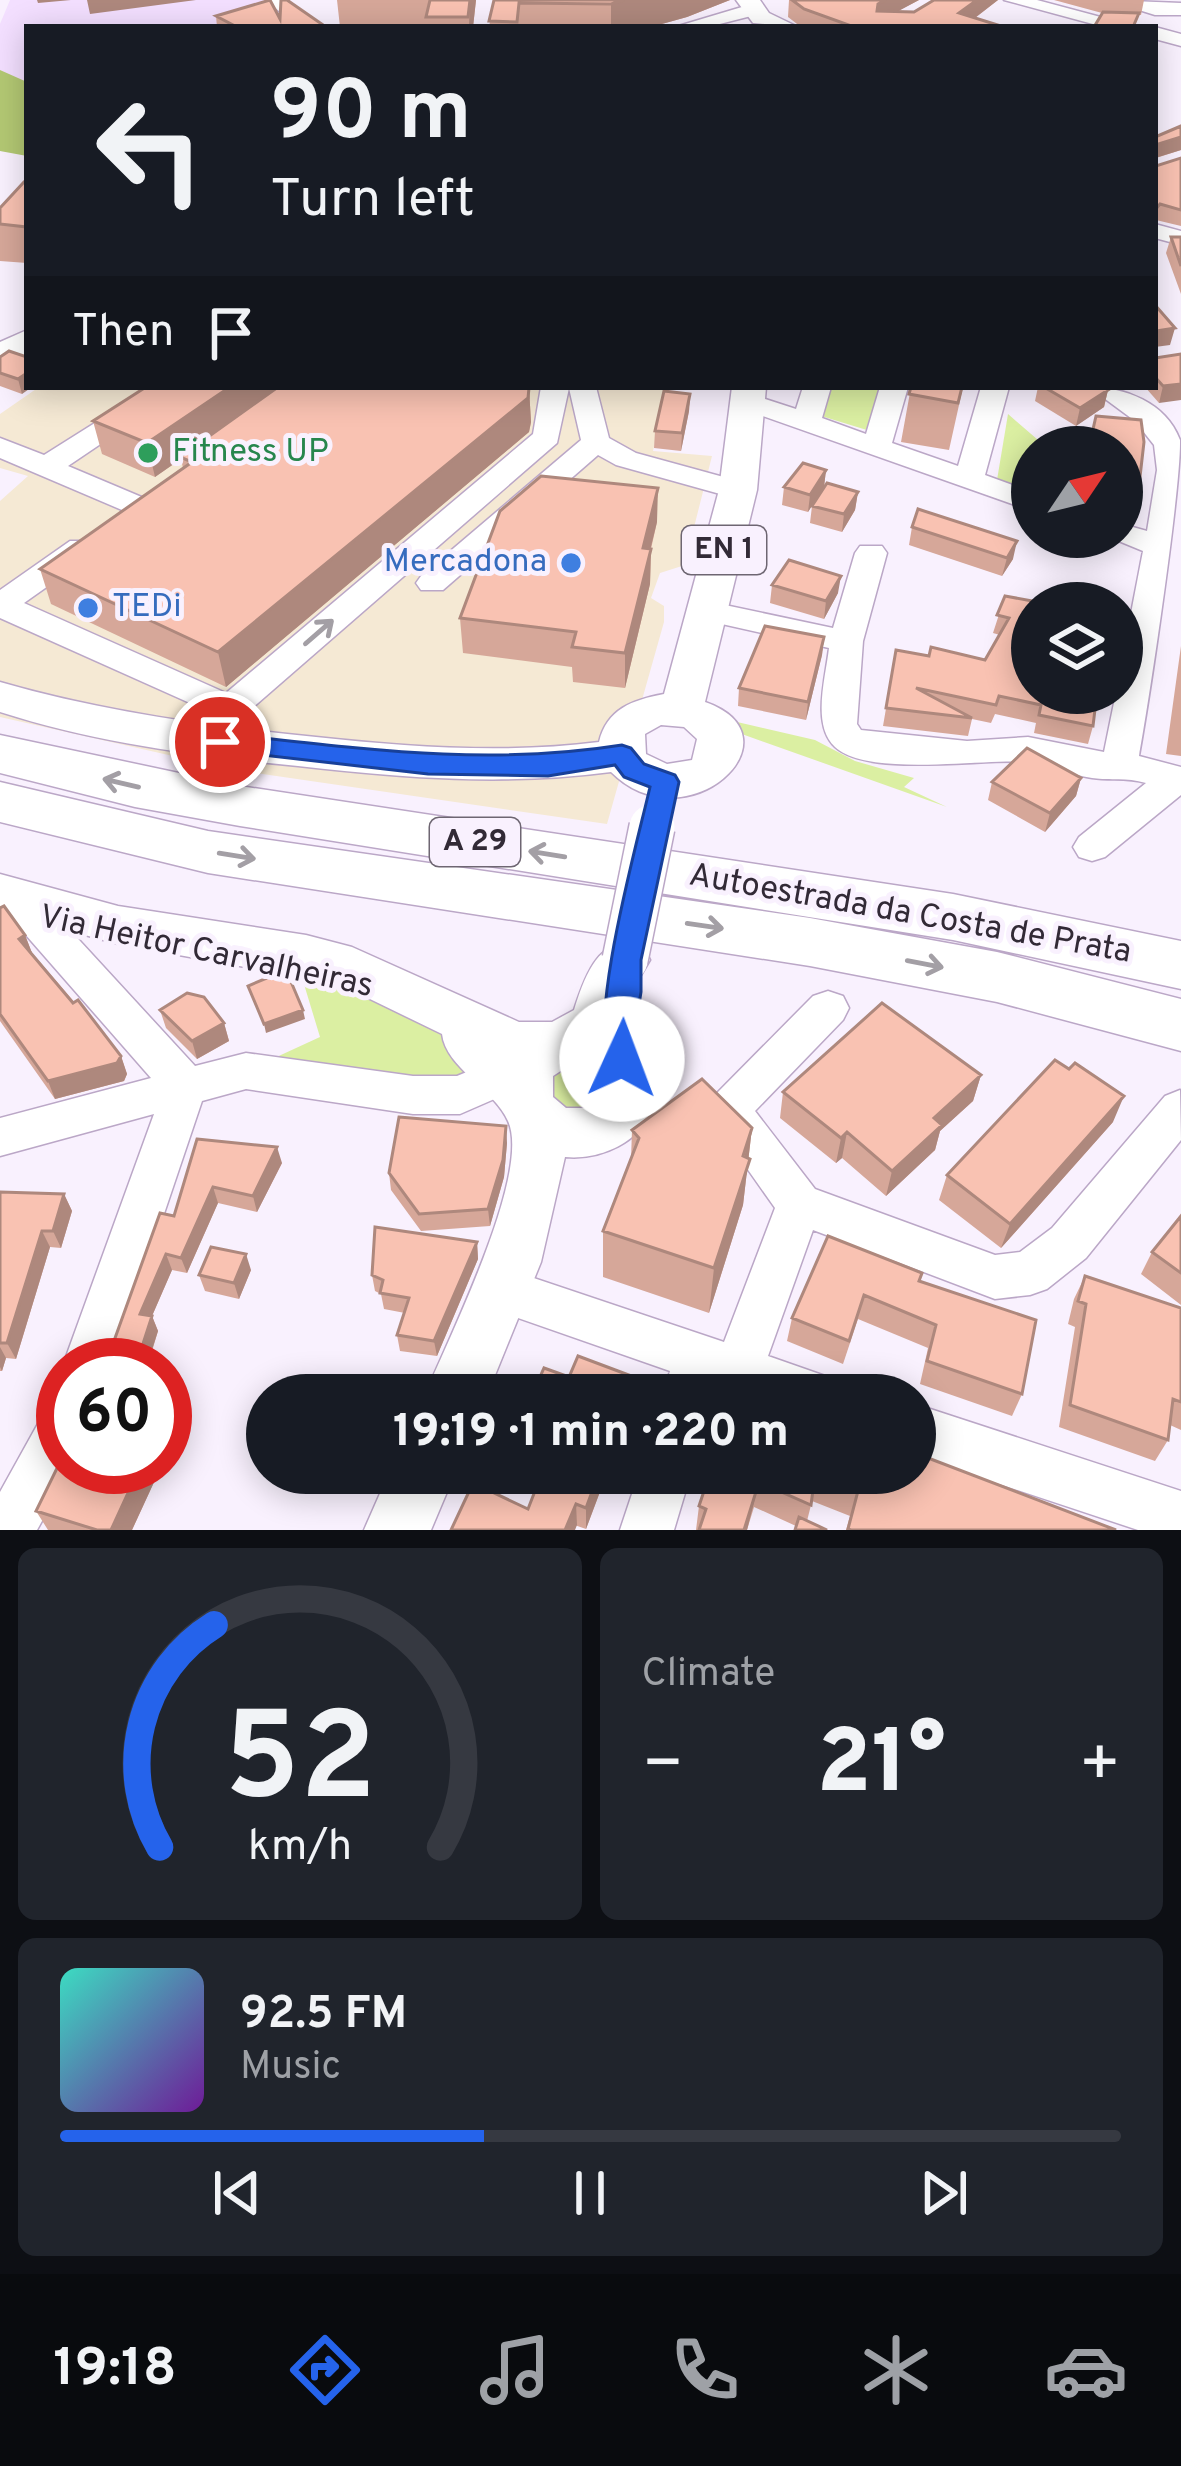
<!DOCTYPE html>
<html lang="en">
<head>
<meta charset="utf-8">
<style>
  :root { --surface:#171b24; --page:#20242c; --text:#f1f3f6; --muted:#9ea1a6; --line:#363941; --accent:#2563eb }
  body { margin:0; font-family:Overpass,sans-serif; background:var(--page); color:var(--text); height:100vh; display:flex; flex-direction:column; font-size:45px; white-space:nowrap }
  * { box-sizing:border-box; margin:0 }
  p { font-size:39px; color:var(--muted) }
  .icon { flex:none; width:66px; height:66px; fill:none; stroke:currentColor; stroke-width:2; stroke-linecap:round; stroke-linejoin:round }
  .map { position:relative; height:1530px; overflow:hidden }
  .drawer { display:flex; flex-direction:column; gap:18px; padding:18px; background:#0d0f14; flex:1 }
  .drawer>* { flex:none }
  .hud { position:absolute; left:24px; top:24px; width:1134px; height:366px; border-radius:0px; box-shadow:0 6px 30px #0003; background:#171b24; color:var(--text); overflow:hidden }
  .needle { width:78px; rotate:55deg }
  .controls { position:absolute; left:1011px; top:426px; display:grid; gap:24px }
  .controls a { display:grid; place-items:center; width:132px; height:132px; border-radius:50%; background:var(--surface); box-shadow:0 6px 30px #0003; font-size:60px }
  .speed { position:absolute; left:36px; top:1338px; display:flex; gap:24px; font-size:60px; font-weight:700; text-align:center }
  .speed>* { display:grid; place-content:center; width:156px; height:156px; border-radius:50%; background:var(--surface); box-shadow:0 6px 30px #0003; line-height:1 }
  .speed .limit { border:18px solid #d22; background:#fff; color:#111 }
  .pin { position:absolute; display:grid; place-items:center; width:102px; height:102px; color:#fff; margin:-51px; border:6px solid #fff; border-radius:50%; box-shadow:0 3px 12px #0007 }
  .me { position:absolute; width:132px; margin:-66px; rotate:2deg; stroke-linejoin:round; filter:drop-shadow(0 0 9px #0008) }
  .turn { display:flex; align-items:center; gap:42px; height:252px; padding:0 48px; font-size:54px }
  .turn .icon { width:156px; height:156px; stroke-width:2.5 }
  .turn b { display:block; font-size:84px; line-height:102px }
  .then { display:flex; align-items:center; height:114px; padding:0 48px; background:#0003; gap:24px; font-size:45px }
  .big { font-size:90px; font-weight:800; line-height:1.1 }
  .drawer .card { flex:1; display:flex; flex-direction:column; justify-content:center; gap:18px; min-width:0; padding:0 42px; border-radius:18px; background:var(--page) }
  .drawer .dial { align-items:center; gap:0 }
  .dial svg { height:312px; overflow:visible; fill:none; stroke:var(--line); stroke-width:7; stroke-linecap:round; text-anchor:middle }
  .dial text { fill:var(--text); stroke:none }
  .song { display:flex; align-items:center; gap:36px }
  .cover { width:144px; height:144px; border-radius:18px; background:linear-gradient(135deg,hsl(170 70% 55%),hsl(280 70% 35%)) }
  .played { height:12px; border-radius:6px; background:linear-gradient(90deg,var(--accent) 40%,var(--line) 40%) }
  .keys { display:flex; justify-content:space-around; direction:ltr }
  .heat { display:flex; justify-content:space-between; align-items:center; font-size:66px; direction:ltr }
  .drawer .tiles { flex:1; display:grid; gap:18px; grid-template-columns:1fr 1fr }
  .card:last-child { grid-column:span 2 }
  .trip { position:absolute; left:246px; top:1374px; width:690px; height:120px; border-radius:60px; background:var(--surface); box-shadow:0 6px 30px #0003; font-weight:800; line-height:120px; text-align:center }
  .dock { display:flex; height:192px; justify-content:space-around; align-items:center; background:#090b0e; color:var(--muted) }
  .dock .icon { width:84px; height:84px }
  .dock .on { color:var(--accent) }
  .dock b { font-size:54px; color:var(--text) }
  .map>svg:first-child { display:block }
</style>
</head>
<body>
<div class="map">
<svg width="1181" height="1530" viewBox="0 0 1181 1530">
  <rect width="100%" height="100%" fill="#f9f1fe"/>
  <path fill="#f5e9d4" d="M39 387H667L653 451 712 456 687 555 682 566 660 573 651 598 664 606V622L607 824 235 770 0 717V501L28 476 0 468V414Z"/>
  <path fill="#f3dfff" d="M10 0H266L272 11 293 25 27 27V85L0 70V24Z"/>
  <path fill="#dbefa2" d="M826 387H888L870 431 818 415Z
    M1008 414 1045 446 1032 447V499L996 486Z
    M720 718 815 740 855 761 914 778 904 787 947 807 739 733Z
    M300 971 381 997 482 1059 457 1091 270 1060 320 1037Z
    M565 1057 607 1068V1106L562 1114 542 1080Z"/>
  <path fill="#b3c873" d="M0 70 27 82V156L0 151Z"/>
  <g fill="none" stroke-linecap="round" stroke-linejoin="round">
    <g stroke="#bba7c7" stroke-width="3">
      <path id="minor" d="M267 0H287L317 27H296Z
        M1004 0H1037L1138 27H1104Z
        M1107 0 1181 3V15H1155Z
        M752 4 759 6V14L708 27H675Z
        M1155 27 1181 34V46L1155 39Z
        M1155 224 1181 231V245L1155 238Z
        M152 387H185L68 466 151 501 155 507 151 513H129L0 458V438L44 455Z
        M541 387H596L609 438 636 453 749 484 753 490 738 499 616 465 598 455 443 590H421L416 583 421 576 581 440 569 388 557 443 242 717 230 721 0 618V590L70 541H92L97 548 92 555 24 603 226 693 533 434Z
        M803 387H831L822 418 866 434 880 387H908L892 443 958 466 981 387H1009L985 475 1032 492V511L740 408 736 402 750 394 796 409Z
        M1089 387C1124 387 1166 402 1180 440 1181 488 1150 695 1139 756L1181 767V795L1105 857 1092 861 1079 857 1073 847 1079 837 1146 783C1125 777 1112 781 1092 778 1070 775 1050 763 1028 762 984 758 869 778 835 747 811 725 826 676 829 648L695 618 690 611 695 604 706 601 833 628 855 553 860 546H882L887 553 863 641 857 724 861 730 967 741 1028 737 1104 752 1116 693H1122V660L1143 551 1109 537H1122V524L1147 531 1157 470 1154 445 1135 421Z
        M32 900 46 904 195 1066 246 1053 413 1076H457L525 1048 540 1053 546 1066 540 1079 460 1114H413L246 1089 202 1101 113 1365H63L154 1114 0 1156V1118L151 1078 18 926 12 915 18 904Z
        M828 991 843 996 849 1008 843 1020 755 1111 815 1189 995 1255 1020 1252 1052 1228 1165 1096 1180 1090 1181 1140 1086 1258 1047 1289 1030 1295 995 1299 813 1230 768 1356 828 1377 835 1395H737L715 1387 713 1395H663L670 1371 484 1306 477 1290 484 1274 501 1267 724 1342 775 1208 706 1110 713 1097 813 996Z
        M63 1403V1467H72L37 1530H0V1492L45 1411Z
        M915 1404 1181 1491V1530H1138L915 1456Z
        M639 1473H691L674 1530H620Z"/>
    </g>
    <g stroke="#bba7c7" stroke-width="3">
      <path id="major" d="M736 0H760L769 13 798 27 753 23Z
        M27 330V354L0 366V342Z
        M732 387H766L757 490 705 702C805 737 686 847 611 772 506 786 403 778 298 766 197 756 97 743 0 712V682C104 712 208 726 316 737 410 747 505 754 599 742 607 709 632 700 664 694L719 490ZM661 725 684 727 697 739 692 760 667 764 646 754 645 734Z
        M0 874 118 906 306 935 352 947 519 1022H552L574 1010C585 975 600 932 643 946L650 960 631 992 618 1030C699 1074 645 1164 565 1157L541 1262 487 1395H425C447 1341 532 1173 508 1121 494 1089 446 1068 442 1034L339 984 118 944 0 912ZM573 1063 587 1065 603 1079V1098L591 1108H566L553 1097V1076Z
        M389 1473H455L431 1530H364Z"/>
    </g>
    <g stroke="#bba7c7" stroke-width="3">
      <path id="highway" d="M0 735 240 786 953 894 1181 941V989L953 940 240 826 135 807 0 773Z
        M0 782 208 831 810 918 997 952 1181 999V1051L997 1002 810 966 208 873 0 822Z"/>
    </g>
    <use href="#minor" fill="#fff" fill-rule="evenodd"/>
    <use href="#major" fill="#fff" fill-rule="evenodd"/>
    <use href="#highway" fill="#fff" fill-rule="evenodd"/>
    <g stroke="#bba7c7" stroke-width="48" stroke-linecap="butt">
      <path id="major-bridge" d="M625 960 652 827"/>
    </g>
    <use href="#major-bridge" stroke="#fff" stroke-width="45"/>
  </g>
  <path fill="#d6a799" d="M337 0H476L473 27H340Z
    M494 0H730L687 17 651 27H489Z
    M789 0H919L898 11 914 12 934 0H998L975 18 1004 27H801L788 17Z
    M1054 0H1144L1141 15H1138L1102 13Z
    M216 16 280 19 217 27Z
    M1155 137 1181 150 1156 158V166L1181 158V226L1156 220Z
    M27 183V263L0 261V208Z
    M1171 237H1181V294L1166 253Z
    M1181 354 1159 403 1145 387H1155V358Z
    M0 357H27L22 394 0 386Z
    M911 387H963L949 450 901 442Z
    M1038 387H1103L1108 390 1104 407 1076 426 1035 401Z
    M529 388 531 422 529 432 226 687 51 604 40 569 183 468 181 459 155 477 102 454 93 421Z
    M690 394 689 411 681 451 654 448 655 431Z
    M1122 447 1137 503 1132 521 1122 519Z
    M826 470 824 487 808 512 782 505 784 487Z
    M858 492 855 510 842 532 810 523 812 506Z
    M657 522 651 549 650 584 625 688 573 682 572 667 463 653 460 618Z
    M912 527 1013 559 1002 576 909 545Z
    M772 585 838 593 824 619 770 603Z
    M1005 596 1093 726 1088 744 1034 733 1036 723 995 714 991 723 972 719 968 736 883 726 896 650 929 656 985 660 1000 635 993 633Z
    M824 637 822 655 806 720 738 706 739 688Z
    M1181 646V756L1166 754Z
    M1081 778 1076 796 1045 832 988 800 992 782Z
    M0 908 25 935 32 953 121 1056 127 1074 124 1081 55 1099 0 1021Z
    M160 1010 224 1023 229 1041 197 1059 166 1028Z
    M981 1075 973 1101 940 1131 935 1150 886 1196 842 1158 836 1163 780 1118 783 1092Z
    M1113 1122 1001 1248 939 1200 947 1175Z
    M752 1128 743 1205 709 1313 603 1277V1231L631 1159 632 1130Z
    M197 1139 282 1163 257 1212 218 1203 187 1273 172 1270 152 1316 158 1331 150 1358 163 1360 169 1374 110 1352 174 1216Z
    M507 1143 504 1177 490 1226 421 1231 391 1190 389 1173Z
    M0 1192 64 1194 72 1211 61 1248 50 1247 16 1359 6 1358 2 1371H0Z
    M1181 1216V1305L1141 1274 1152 1252Z
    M828 1236 919 1281 1022 1394 1012 1416 920 1384 928 1348 858 1319 843 1364 787 1341 792 1318Z
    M477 1242 478 1259 437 1356 400 1351 397 1335 405 1313 384 1309 381 1294 375 1291 372 1275Z
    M251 1270 239 1299 205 1291 199 1275Z
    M1085 1276 1181 1308V1430L1170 1425 1168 1440 1155 1461 1059 1427 1075 1327 1068 1324 1074 1299Z
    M63 1467H161L132 1530H48L36 1511Z
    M510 1473H607L586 1529 528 1509 537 1485 510 1475Z
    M710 1473H915L1116 1530H846L850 1516 812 1501 807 1521 796 1526 754 1507 747 1530H696L699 1506Z"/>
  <path fill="#ae887d" d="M37 0H71L38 3Z
    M87 0H196L90 14Z
    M470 0H476L473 27H469Z
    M624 0H730L687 17 651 27H611V4Z
    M886 0H919L876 23 878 4Z
    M977 0H998L963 27 959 13Z
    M1181 137V150L1155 158V145Z
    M1175 328 1170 345 1155 347 1156 331Z
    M27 373V387H32L22 394 18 379Z
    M1181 384V400L1159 403 1163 386Z
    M230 387H284L155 477 147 443Z
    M529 388 531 422 529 432 226 687 218 652Z
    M1108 390 1104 407 1076 426 1080 408Z
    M690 394 689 411 681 451 682 433Z
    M826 470 824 487 808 512 810 495Z
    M658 488 657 522 642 583 643 548Z
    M858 492 855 510 842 532 844 514Z
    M1017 541 1013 559 1002 576 1007 558Z
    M651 549 650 584 625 688V653Z
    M841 576 838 593 824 619 826 601Z
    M824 637 822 655 806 720 808 702Z
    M1081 778 1076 796 1045 832 1050 813Z
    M25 935 32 953 19 939Z
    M303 1010 305 1019 266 1033 264 1024Z
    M224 1023 229 1041 197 1059 192 1041Z
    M121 1056 127 1074 124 1081 55 1099 48 1081Z
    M981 1075 973 1101 940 1131 935 1150 886 1196 892 1171 934 1118Z
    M1124 1096 1113 1122 1001 1248 1010 1224Z
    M506 1126 507 1143 504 1177 490 1226 488 1209Z
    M752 1128 743 1205 709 1313 714 1268Z
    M847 1132 842 1158 836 1163 841 1138Z
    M277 1147 282 1163 257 1212 253 1196Z
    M213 1187 218 1203 187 1273 181 1258Z
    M64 1194 72 1211 61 1248 53 1231Z
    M42 1231 50 1247 16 1359 7 1343Z
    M477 1242 478 1259 437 1356 434 1341Z
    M166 1254 172 1270 152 1316 158 1331 147 1365 139 1356 140 1314Z
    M246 1254 251 1270 239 1299 234 1283Z
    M0 1347 6 1358 2 1371 0 1367Z
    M163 1360 169 1374 165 1387V1365H161Z
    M140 1467H161L132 1530H111Z
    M599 1473H607L586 1529V1508Z
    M759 1482 747 1530H744Z
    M576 1504 577 1525 575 1530H565Z"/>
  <path fill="#f9c2b2" stroke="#ae887d" stroke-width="3" d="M270 0 280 19 281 0H287L326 27H217L231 24 216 16Z
    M430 0H470L468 17H426Z
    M494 0H624L611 4 519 3 517 22 489 21Z
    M792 0H886L878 4 877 11 914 12 934 0H977L959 13 1004 27H854L804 9Z
    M1103 12 1139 13 1133 27H1094Z
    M1181 126V137L1155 145 1156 166 1181 158V210L1160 204 1155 210V137Z
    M24 182 27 183V227L0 224V208Z
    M1171 237H1181V266Z
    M1155 305 1175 328 1156 331 1155 339Z
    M9 351 27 357V373L18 379 0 373V357Z
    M1181 354V384L1163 386 1155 377V358Z
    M146 387H230L147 443 93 421Z
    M278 387 529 388 528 398 218 652 40 569 192 462 180 457Z
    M911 387H962L958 403 909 394Z
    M1044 387H1103L1108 390 1080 408Z
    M664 391 690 394 682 433 655 431Z
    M1096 416 1141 420 1144 442 1137 503 1122 500V447H1089Z
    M803 463 826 470 810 495 784 487Z
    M541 476 658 488 643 548 651 549 625 653 572 647 576 632 460 618 500 511Z
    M827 483 858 492 844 514 812 506Z
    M918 509 1017 541 1007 558 912 527Z
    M789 560 841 576 826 601 772 585Z
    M1005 596 1043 603H1032V693H1097L1093 726 1039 715 1041 705 999 696 996 705 916 688 972 718 886 708 896 650 929 656 931 647 985 660 1009 618 997 615Z
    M765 626 824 637 808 702 739 688Z
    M1027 748 1081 778 1050 813 992 782Z
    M4 906 25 935 19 939 73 1003 78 1000 121 1056 117 1063 48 1081 0 1014V908Z
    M286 970 303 1010 264 1024 248 986Z
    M187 993 204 997 224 1023 192 1041 160 1010Z
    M882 1003 981 1075 934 1118 942 1125 892 1171 847 1132 841 1138 783 1092Z
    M1055 1060 1069 1069 1075 1063 1124 1096 1010 1224 947 1175Z
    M702 1079 752 1128 743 1156 750 1159 714 1268 603 1231 639 1138 632 1130Z
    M399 1117 506 1126 503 1160 488 1209 419 1214 389 1173Z
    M197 1139 277 1147 253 1196 213 1187 181 1258 166 1254 140 1314 152 1316 139 1356 163 1360 161 1365H97L101 1355 110 1352 160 1213 174 1216Z
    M0 1192 64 1194 53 1231H42L7 1343H0Z
    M1181 1216V1273L1152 1252Z
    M375 1227 477 1242 434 1341 397 1335 409 1298 380 1293 383 1280 372 1275Z
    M828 1236 922 1273 919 1281 1036 1320 1022 1394 927 1361 936 1325 864 1295 849 1341 792 1318Z
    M211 1247 246 1254 234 1283 199 1275Z
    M1085 1276 1181 1308V1402L1173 1399 1168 1440 1070 1405 1086 1304 1078 1301Z
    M578 1356 634 1377 628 1395H532L544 1368 569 1377Z
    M739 1386 762 1395H736Z
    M915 1453 1116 1530H851L848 1529 858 1491 815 1475 811 1505 759 1482 744 1530H699L706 1509 699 1506 710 1473H915Z
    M63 1456V1467H140L111 1530H97L36 1511Z
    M542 1473H599L586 1508 576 1504 565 1530H451L473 1483 528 1509Z
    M799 1517 827 1530H795Z"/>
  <defs><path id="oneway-shaft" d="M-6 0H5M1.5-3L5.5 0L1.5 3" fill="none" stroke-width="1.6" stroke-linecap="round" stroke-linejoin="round" transform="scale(3)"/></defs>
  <g stroke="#a39fa5">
    <use href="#oneway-shaft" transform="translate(319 632) rotate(-41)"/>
    <use href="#oneway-shaft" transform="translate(121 783) rotate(-167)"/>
    <use href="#oneway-shaft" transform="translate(547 854) rotate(-171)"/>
    <use href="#oneway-shaft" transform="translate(237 856) rotate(9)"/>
    <use href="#oneway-shaft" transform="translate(705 926) rotate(8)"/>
    <use href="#oneway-shaft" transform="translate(925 964) rotate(11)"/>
  </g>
  <path fill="#2563eb" stroke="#184099" stroke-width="3" d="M220 733C358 748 484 767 622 745L631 748 644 764 675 775 679 782 641 960V992L634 1036 638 1059 633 1069 622 1073 610 1069C587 1021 637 844 650 787L624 777 615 765 548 776 428 774 211 749 207 742 211 736Z"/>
  <circle fill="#2e9e5b" stroke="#f9f1fe" stroke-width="4.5" cx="148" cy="453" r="12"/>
  <g fill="#3f7fe0" stroke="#f9f1fe" stroke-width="4.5">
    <circle cx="571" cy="563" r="12"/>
    <circle cx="88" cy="608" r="12"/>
  </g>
  <g text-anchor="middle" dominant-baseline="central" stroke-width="10" stroke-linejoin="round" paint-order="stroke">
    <g fill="#f9f1fe" stroke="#6e6672" stroke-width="3">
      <rect x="682" y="526" width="84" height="48" rx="9"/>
      <rect x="430" y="818" width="90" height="48" rx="9"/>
    </g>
    <g font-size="30" font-weight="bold" fill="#322a36">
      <text x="724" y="550">EN 1</text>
      <text x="475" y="842">A 29</text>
    </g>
    <g font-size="33" fill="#27864d" stroke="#f9f1fe" text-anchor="start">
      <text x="172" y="453">Fitness UP</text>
    </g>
    <g font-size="33" fill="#366cbe" stroke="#f9f1fe" text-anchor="end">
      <text x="547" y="563">Mercadona</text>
      <text x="112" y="608" text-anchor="start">TEDi</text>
    </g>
    <g font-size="33" fill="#322a36" stroke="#f9f1fe">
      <text transform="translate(910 915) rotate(10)">Autoestrada da Costa de Prata</text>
      <text transform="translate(206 953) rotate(12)">Via Heitor Carvalheiras</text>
    </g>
  </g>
</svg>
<div class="controls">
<a><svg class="needle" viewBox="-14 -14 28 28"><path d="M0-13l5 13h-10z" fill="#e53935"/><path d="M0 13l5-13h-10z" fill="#9ea1a6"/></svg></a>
<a><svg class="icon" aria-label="layers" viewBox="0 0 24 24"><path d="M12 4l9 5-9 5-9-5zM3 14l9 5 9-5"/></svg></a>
</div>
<div class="speed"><div class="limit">60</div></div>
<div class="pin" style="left:220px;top:742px;background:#d93025"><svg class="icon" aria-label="arrive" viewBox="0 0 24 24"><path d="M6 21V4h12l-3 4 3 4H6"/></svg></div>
<svg class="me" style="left:622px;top:1059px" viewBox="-20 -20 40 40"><circle r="19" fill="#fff"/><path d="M0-13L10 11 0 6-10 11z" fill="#2563eb"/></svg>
<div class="trip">19:19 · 1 min · 220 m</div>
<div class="hud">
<div class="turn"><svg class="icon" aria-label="left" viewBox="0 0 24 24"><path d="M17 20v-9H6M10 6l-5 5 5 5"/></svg><div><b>90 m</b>Turn left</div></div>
<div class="then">Then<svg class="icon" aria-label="arrive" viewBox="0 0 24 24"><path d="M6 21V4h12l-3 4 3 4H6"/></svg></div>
</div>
</div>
<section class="drawer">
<div class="tiles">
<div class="card dial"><svg viewBox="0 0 100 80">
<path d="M14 69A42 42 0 1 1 86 69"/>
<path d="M14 69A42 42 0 0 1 28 12" stroke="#2563eb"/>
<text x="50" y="56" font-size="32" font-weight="700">52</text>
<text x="50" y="72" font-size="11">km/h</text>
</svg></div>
<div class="card"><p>Climate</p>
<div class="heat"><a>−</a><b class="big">21°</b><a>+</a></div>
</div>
<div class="card">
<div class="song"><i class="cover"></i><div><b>92.5 FM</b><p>Music</p></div></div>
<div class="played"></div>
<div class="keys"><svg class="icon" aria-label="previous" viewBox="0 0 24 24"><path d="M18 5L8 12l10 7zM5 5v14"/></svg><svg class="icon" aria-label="pause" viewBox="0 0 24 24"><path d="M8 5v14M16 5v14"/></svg><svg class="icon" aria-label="next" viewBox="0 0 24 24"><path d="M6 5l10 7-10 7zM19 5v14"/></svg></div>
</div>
</div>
</section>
<nav class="dock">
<b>19:18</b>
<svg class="icon on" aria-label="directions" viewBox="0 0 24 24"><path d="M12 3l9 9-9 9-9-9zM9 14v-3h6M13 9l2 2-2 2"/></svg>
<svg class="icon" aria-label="music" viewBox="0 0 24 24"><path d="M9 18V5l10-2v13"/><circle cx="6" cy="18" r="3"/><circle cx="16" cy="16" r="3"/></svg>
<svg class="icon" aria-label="phone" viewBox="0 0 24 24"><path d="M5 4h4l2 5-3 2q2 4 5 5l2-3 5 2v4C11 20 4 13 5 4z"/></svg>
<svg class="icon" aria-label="climate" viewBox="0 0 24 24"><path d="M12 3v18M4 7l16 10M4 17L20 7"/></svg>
<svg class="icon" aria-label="car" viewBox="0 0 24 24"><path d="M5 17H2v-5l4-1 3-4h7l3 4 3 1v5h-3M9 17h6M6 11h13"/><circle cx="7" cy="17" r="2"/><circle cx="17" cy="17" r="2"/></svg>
</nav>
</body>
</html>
